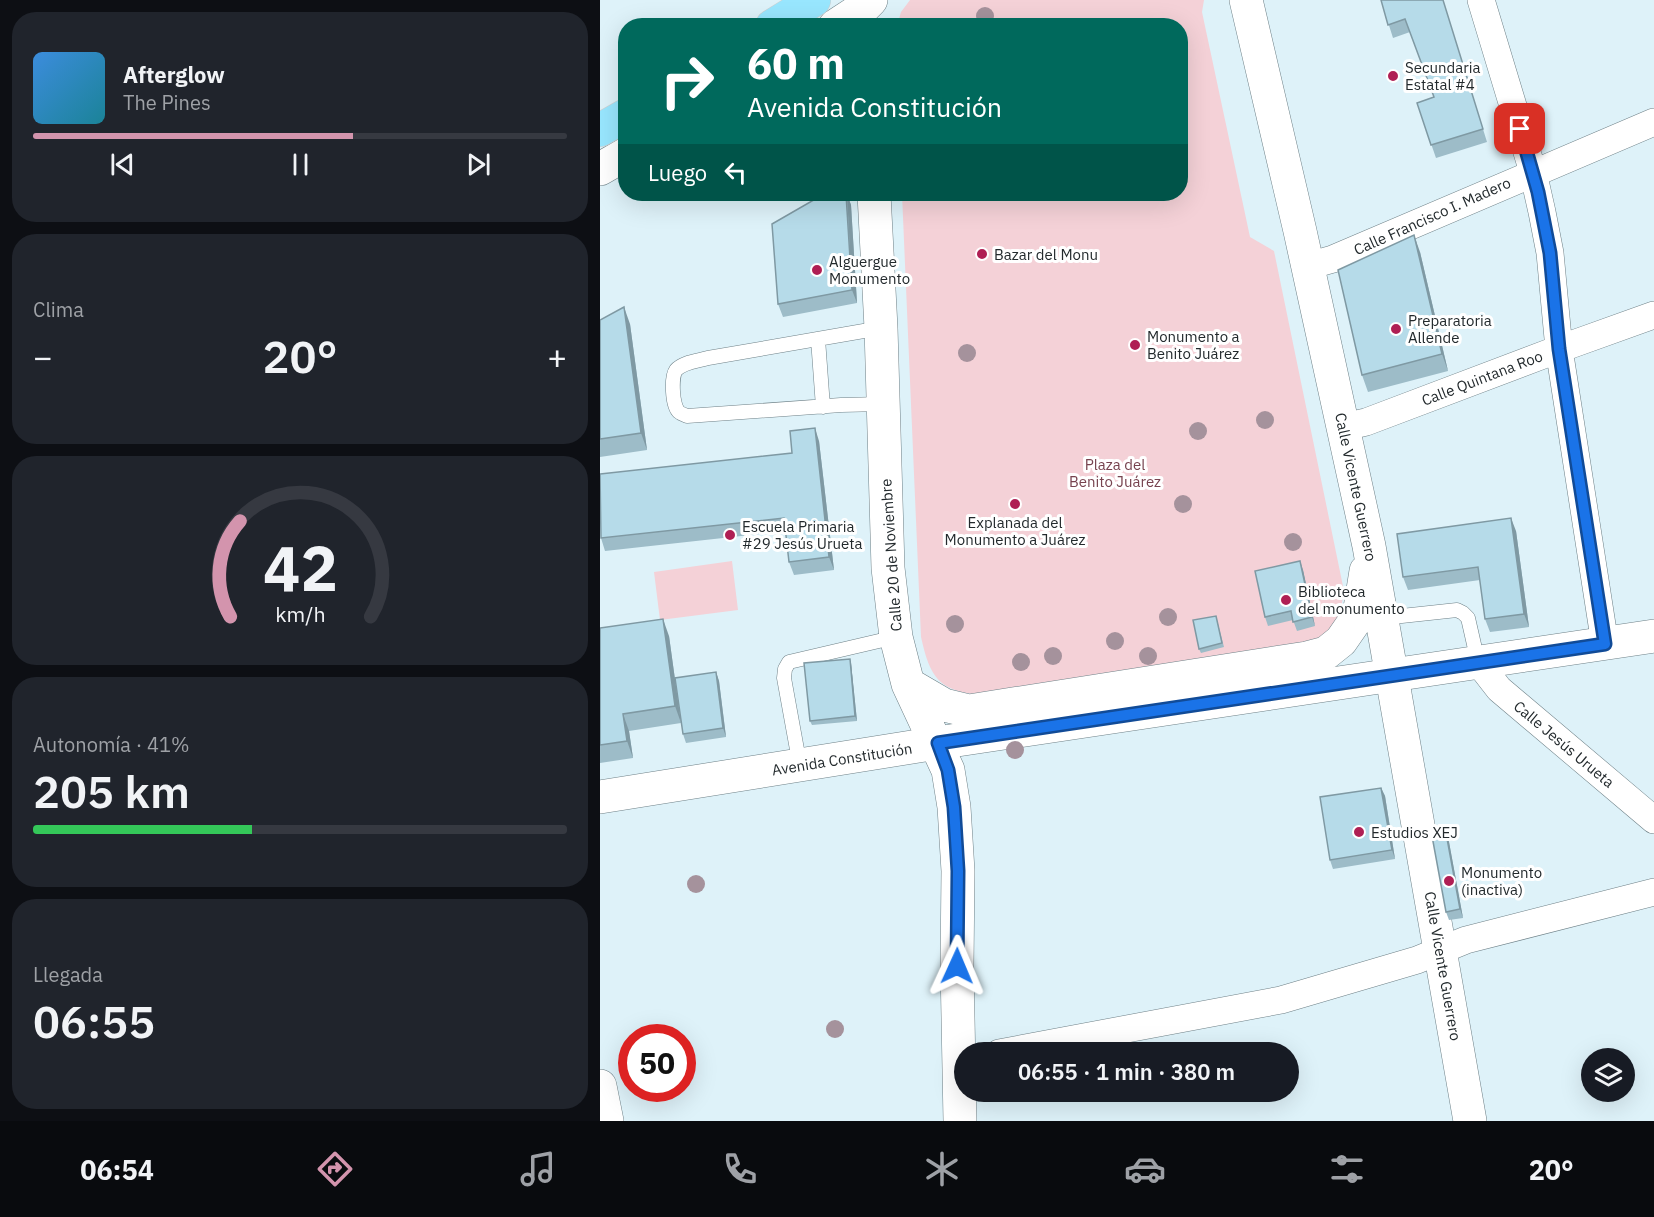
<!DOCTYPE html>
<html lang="es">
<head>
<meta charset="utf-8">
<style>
  :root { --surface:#171b24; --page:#20242c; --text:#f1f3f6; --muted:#9ea1a6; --line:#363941; --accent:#d394ad }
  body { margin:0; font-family:"IBM Plex Sans",sans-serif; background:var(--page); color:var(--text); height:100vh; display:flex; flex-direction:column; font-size:22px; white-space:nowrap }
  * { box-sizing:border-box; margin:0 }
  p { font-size:20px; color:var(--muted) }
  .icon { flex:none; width:33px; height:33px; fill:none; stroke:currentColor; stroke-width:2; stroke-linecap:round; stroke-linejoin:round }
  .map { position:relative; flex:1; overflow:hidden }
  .sheet { display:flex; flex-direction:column; gap:12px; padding:12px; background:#0d0f14; width:600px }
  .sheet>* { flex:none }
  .banner { position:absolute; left:18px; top:18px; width:570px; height:183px; border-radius:24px; box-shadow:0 6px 24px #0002; background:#00695c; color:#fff; overflow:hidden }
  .buttons { position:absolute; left:981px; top:1048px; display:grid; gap:12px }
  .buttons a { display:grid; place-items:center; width:54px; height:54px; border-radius:50%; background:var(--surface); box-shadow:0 6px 24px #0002; font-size:30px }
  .speed { position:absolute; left:18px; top:1024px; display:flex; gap:12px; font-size:30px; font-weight:700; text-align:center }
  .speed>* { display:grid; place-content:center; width:78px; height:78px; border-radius:50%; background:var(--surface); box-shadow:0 6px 24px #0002; line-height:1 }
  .speed .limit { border:9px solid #d22; background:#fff; color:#111 }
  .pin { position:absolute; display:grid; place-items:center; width:51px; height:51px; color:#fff; margin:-26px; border-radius:12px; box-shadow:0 3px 9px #0006 }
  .me { position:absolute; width:66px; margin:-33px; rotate:1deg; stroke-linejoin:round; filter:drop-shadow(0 0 4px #0008) }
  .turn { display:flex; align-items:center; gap:21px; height:126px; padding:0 30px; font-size:27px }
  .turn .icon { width:78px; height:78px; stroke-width:2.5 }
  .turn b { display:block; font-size:42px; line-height:51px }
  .then { display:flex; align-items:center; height:57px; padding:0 30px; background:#0003; gap:12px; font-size:22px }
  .big { font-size:45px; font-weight:600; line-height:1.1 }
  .sheet .card { flex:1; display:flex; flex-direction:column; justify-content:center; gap:9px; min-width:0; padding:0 21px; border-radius:24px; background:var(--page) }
  .sheet .dial { align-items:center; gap:0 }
  .dial svg { height:156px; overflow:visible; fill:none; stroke:var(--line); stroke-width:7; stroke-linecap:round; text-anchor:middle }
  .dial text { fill:var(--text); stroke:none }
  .song { display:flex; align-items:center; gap:18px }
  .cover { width:72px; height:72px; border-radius:9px; background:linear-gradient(135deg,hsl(210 70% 55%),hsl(190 70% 35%)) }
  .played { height:6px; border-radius:3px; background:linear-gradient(90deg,var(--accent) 60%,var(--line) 60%) }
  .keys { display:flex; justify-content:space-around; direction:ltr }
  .heat { display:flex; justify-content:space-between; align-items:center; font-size:33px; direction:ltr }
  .charge { height:9px; border-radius:4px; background:linear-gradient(90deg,#34c759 41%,var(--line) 0) }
  .trip { position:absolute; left:354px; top:1042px; width:345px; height:60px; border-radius:30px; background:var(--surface); box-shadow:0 6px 24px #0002; font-weight:600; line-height:60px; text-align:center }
  .dock { display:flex; height:96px; justify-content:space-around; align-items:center; background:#090b0e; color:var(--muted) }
  .dock .icon { width:42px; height:42px }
  .dock .selected { color:var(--accent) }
  .dock b { font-size:27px; color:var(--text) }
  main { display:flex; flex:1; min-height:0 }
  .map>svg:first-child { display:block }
</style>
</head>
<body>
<main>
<section class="sheet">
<div class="card">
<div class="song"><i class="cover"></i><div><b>Afterglow</b><p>The Pines</p></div></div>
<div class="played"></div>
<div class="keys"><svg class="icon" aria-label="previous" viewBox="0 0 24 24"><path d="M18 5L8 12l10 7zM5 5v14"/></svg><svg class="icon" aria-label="pause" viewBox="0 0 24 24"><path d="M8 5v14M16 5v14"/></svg><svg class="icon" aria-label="next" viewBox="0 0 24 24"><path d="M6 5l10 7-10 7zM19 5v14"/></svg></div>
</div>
<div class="card"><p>Clima</p>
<div class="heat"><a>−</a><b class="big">20°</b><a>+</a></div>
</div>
<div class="card dial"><svg viewBox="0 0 100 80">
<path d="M14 69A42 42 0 1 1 86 69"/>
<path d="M14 69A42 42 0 0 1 19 20" stroke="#d394ad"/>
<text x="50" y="56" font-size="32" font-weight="700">42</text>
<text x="50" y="72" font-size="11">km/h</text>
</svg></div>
<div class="card"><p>Autonomía · 41%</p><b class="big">205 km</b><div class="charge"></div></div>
<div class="card"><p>Llegada</p><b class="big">06:55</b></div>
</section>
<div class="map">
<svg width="1054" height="1121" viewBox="0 0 1054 1121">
  <rect width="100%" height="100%" fill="#def2f9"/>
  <path fill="#f4d1d7" d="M310 0H604L602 12 650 237 674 251 744 591C739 623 736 629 709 646L381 695C339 691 330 678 321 637L302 194H580V26H297L301 12Z
    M132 561 138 610 60 620 54 572Z"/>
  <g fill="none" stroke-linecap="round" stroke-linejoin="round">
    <g stroke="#6e8087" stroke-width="15">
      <path id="service" d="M281 328 108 358C98 361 83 362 76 370 71 377 72 406 79 412 81 414 85 415 87 416L241 405 282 404
        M218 339 223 407
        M783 618 857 610 863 613 868 618 878 662
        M200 766 184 678 185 669 189 662 296 637"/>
    </g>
    <g stroke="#6e8087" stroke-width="28">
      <path id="minor" d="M881 0 933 172 942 212 950 253 959 349 1005 644
        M708 266 733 259 1054 122
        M744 427 766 422 959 349 1054 315
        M878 662 899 689 1054 820
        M399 1053 681 1000 817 960 866 940 1054 892"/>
    </g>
    <g stroke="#6e8087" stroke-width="34">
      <path id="tertiary" d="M0 797 337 743 1054 636"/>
    </g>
    <g stroke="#6e8087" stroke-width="34">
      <path id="secondary" d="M646 0 700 231 769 546 870 1121
        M235 26 264 7 271 0
        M0 169 26 154
        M274 194 281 328 288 568 296 637 308 684 348 770 354 807 358 871 357 966 360 1121
        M308 684 344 705 369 711 707 658 726 653 741 641 759 615 766 571
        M0 1086 7 1121"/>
    </g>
    <g stroke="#cfd0d1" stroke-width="34">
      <path id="primary" d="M172 26 214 0
        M0 130 26 115"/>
    </g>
    <use href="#service" stroke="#fff" stroke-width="14"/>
    <use href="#minor" stroke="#fff" stroke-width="27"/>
    <use href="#tertiary" stroke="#fff" stroke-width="33"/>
    <use href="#secondary" stroke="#fff" stroke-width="33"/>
    <use href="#primary" stroke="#98e6fe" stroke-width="33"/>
  </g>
  <g fill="#a5929c">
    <circle cx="385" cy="16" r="9"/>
    <circle cx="367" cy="353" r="9"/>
    <circle cx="665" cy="420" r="9"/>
    <circle cx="598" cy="431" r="9"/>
    <circle cx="583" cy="504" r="9"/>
    <circle cx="693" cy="542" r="9"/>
    <circle cx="568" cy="617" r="9"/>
    <circle cx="355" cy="624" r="9"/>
    <circle cx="515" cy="641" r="9"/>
    <circle cx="453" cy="656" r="9"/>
    <circle cx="548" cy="656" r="9"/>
    <circle cx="421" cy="662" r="9"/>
    <circle cx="415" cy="750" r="9"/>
    <circle cx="96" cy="884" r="9"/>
    <circle cx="235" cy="1029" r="9"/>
  </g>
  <path fill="#9dbcc8" d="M781 0H843L887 142 836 158 817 103 834 97 810 32 793 38Z
    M247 194 251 205 257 303 183 317 178 304Z
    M820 252 848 371 768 392 762 375Z
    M0 320 30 324 47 450 0 457Z
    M219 441 234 570 194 575 189 562 186 531 5 551 1 538Z
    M916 531 929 627 890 632 885 619 880 580 808 590 803 577Z
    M703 570 715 626 697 631 693 620 668 626 665 617Z
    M616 616 624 647 601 653 599 649Z
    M0 628 69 636 81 723 29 731 33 758 0 763Z
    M251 663 257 721 212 725 210 721Z
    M116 672 119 681 126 737 86 743 83 734Z
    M781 788 785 796 795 859 733 869 730 860Z
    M846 833 849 842 863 918 849 920 846 912Z"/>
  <path fill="#7f99a3" d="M247 194 251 205 257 303 252 290Z
    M814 235 820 252 848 371 842 354Z
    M24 307 30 324 47 450 41 433Z
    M215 428 219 441 234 570 229 557Z
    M911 518 916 531 929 627 924 614Z
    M700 561 703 570 715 626 712 617Z
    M63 619 69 636 81 723 75 706Z
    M250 659 251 663 257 721 255 716Z
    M116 672 119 681 126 737 123 728Z
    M23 714 29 731 33 758 27 741Z
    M781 788 785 796 795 859 792 850Z
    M846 833 849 842 863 918 860 909Z"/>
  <path fill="#b6dbe9" stroke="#7f99a3" stroke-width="1.5" d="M781 0H843L883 129 831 145 817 103 834 97 805 19 788 25Z
    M224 194H246L252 290 178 304 172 224Z
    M814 235 842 354 762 375 738 270Z
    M24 307 41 433 0 439V320Z
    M215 428 229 557 189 562 184 518 1 538 0 474 192 453 190 431Z
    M911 518 924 614 885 619 878 567 803 577 797 534Z
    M700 561 712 617 693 622 691 611 665 617 655 571Z
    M616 616 622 643 599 649 593 620Z
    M63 619 75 706 23 714 27 741 0 745V628Z
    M250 659 255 716 210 721 204 663Z
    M116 672 123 728 83 734 75 678Z
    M781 788 792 850 730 860 720 797Z
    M846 833 860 909 846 912 832 836Z"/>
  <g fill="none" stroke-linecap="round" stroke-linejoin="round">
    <g stroke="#114b97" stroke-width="15">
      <path id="route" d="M357 966 358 871 354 807 348 770 338 743 1005 644 959 349 950 253 938 192 920 129"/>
    </g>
    <use href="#route" stroke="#1a73e8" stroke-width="10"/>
  </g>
  <g fill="#af1f54" stroke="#fff" stroke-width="2">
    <circle cx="793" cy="76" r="6"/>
    <circle cx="382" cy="254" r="6"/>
    <circle cx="217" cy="270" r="6"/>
    <circle cx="796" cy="329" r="6"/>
    <circle cx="535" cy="345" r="6"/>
    <circle cx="415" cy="504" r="6"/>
    <circle cx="130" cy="535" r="6"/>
    <circle cx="686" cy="600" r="6"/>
    <circle cx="759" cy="832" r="6"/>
    <circle cx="849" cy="881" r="6"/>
  </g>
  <g text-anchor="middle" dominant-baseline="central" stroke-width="6" stroke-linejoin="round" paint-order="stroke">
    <g font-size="15" fill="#232a2d" stroke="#fff" text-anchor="start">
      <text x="805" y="67">Secundaria<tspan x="805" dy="17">Estatal #4</tspan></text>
      <text x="394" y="254">Bazar del Monu</text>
      <text x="229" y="261">Alguergue<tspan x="229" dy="17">Monumento</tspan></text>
      <text x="808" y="320">Preparatoria<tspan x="808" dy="17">Allende</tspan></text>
      <text x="547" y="336">Monumento a<tspan x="547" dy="17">Benito Juárez</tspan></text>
      <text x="415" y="522" text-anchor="middle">Explanada del<tspan x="415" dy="17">Monumento a Juárez</tspan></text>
      <text x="142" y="526">Escuela Primaria<tspan x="142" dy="17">#29 Jesús Urueta</tspan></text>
      <text x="698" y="591">Biblioteca<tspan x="698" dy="17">del monumento</tspan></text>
      <text x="771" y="832">Estudios XEJ</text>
      <text x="861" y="872">Monumento<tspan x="861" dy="17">(inactiva)</tspan></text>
    </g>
    <g font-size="15" fill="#232a2d" stroke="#fff">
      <text transform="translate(832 216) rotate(-24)">Calle Francisco I. Madero</text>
      <text transform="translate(882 378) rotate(-21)">Calle Quintana Roo</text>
      <text transform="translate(756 487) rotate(78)">Calle Vicente Guerrero</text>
      <text transform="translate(291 555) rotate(-94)">Calle 20 de Noviembre</text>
      <text transform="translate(964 744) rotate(40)">Calle Jesús Urueta</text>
      <text transform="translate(242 759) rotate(-9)">Avenida Constitución</text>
      <text transform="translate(843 966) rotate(80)">Calle Vicente Guerrero</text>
    </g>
    <g font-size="15" fill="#77434f" stroke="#fff">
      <text x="515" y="464">Plaza del<tspan x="515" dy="17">Benito Juárez</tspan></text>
    </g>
  </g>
</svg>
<div class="buttons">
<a><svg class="icon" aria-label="layers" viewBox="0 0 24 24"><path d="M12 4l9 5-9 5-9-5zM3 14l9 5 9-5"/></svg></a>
</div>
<div class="speed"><div class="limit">50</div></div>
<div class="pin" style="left:920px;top:129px;background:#d93025"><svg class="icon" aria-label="arrive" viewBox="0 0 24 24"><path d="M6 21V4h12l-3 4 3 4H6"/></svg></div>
<svg class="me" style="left:357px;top:966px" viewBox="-20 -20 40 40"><path d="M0-17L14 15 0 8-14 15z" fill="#1a73e8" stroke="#fff" stroke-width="4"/></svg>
<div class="trip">06:55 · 1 min · 380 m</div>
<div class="banner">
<div class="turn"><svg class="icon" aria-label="right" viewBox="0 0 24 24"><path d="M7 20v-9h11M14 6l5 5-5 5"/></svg><div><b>60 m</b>Avenida Constitución</div></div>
<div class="then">Luego<svg class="icon" aria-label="left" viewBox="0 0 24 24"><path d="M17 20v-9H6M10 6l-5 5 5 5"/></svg></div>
</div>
</div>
</main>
<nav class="dock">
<b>06:54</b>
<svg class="icon selected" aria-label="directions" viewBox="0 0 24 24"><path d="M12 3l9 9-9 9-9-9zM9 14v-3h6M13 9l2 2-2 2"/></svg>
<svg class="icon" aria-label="music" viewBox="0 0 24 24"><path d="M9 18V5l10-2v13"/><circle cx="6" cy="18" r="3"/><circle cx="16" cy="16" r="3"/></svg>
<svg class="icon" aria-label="phone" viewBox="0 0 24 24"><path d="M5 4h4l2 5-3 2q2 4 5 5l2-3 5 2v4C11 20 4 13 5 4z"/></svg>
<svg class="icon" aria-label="climate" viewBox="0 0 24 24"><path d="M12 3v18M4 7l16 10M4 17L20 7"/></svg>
<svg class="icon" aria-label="car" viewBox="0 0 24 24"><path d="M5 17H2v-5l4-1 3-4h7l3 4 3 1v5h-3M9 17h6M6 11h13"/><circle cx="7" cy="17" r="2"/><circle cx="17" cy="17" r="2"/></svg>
<svg class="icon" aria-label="filters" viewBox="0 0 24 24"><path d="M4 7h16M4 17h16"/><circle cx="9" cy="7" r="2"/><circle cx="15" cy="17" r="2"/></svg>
<b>20°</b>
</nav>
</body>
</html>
